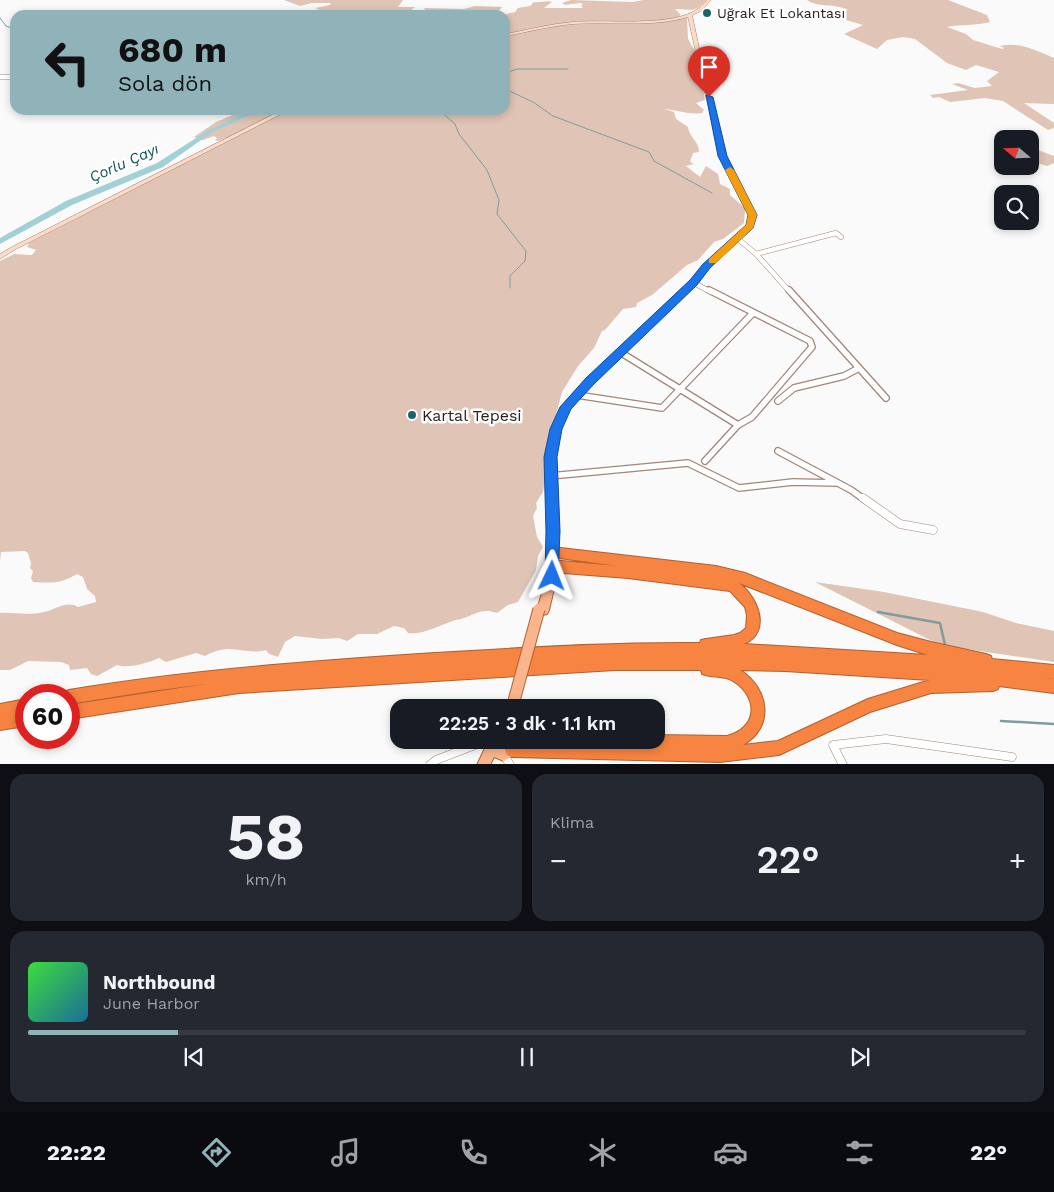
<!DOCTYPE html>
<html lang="tr">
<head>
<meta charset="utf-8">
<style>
  :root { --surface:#171b24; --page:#242831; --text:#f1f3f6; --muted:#9ea1a6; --line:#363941; --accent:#8fb3b9 }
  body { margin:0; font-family:"Work Sans",sans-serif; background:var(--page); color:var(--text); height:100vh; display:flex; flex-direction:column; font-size:19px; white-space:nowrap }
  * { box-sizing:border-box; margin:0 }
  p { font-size:16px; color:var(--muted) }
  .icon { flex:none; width:28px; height:28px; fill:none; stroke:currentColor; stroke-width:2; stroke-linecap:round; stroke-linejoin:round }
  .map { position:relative; height:764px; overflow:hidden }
  .sheet { display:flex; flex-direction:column; gap:10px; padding:10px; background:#0d0f14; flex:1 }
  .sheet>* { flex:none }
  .top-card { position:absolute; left:10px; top:10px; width:500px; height:105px; border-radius:15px; box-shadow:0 2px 8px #0003; background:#8fb3b9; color:#111; overflow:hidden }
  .needle { width:32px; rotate:289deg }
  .tools { position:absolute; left:994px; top:130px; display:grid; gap:10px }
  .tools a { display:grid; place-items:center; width:45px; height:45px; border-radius:10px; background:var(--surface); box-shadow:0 2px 8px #0003; font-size:25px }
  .speed { position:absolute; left:15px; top:684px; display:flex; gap:10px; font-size:25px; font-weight:700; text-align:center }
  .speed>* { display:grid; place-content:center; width:65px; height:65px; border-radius:50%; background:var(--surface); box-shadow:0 2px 8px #0003; line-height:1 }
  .speed .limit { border:8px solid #d22; background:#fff; color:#111 }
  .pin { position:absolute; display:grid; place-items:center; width:42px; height:42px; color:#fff; margin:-51px -21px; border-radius:50% 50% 50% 0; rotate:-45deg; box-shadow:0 0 5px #0007 }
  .pin .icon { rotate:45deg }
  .me { position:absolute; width:55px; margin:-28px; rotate:2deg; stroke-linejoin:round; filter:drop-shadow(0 0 4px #0008) }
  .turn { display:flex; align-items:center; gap:18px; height:105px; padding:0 25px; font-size:22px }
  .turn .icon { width:65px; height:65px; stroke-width:2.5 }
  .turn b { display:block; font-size:35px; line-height:42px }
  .big { font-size:38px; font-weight:600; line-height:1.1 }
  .sheet .card { flex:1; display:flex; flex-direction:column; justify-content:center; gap:8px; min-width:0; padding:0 18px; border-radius:15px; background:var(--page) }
  .sheet .dial { align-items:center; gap:0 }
  .dial b { font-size:65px; line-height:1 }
  .song { display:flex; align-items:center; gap:15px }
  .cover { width:60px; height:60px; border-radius:8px; background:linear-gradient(135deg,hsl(120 70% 55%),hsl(200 70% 35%)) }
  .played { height:5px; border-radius:2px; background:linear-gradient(90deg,var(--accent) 15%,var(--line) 15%) }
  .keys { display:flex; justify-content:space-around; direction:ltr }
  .heat { display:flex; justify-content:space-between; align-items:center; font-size:28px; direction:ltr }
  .sheet .tiles { flex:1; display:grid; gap:10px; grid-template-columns:1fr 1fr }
  .card:last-child { grid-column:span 2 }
  .trip { position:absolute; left:390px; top:699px; width:275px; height:50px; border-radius:15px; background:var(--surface); box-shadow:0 2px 8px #0003; font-weight:600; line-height:50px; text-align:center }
  .tab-bar { display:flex; height:80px; justify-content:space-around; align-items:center; background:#090b0e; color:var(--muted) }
  .tab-bar .icon { width:35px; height:35px }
  .tab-bar .active { color:var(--accent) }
  .tab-bar b { font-size:22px; color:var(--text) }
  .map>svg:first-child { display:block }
</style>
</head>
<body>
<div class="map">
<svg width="1054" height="765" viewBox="0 0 1054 765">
  <rect width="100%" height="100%" fill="#fafafa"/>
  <path fill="#e0c4b5" d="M284 0H403L398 7H415L410 11 402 12 403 15H330L315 8 330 5 331 3H312L300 6Z
    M571 0 632 2 644 0H706C693 15 691 8 675 9L681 15 676 18H687L688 39 696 53 705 100 696 103 704 110 702 113C689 115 678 110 664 109L674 112 676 119 688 127C689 137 699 141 699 152L693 153 690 162 694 164 686 166 700 177 706 166 718 174 720 184 730 189V195L745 208 744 223 723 239 714 242 698 260 687 265 652 295 637 303 636 307 623 309 605 330 602 331 594 348 578 366 562 392 553 427 543 492 536 503 537 508 533 516 537 537 543 547 538 556 536 570 518 602 508 605 497 613C483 608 477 613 464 618 460 620 456 619 453 621 438 626 423 635 408 633L404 628 394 626 377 634H358L347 641 339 638 322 639 295 636 285 642 278 657 269 654 266 650C242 656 233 641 205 656L196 653 166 662 159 658C148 663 128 669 117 665L97 676 91 674 87 668 70 670 69 665 61 662 28 661 10 670H0V613C15 612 28 616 44 612 55 610 66 600 78 607L96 602 95 596 87 589 83 577 77 574C60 584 52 583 33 582L31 578 33 571 30 568 31 563 28 553 25 551 1 552 0 561V261L14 254 32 255 36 250 27 247 29 243 229 140 225 138 218 141 215 140 217 138 214 136 203 140 194 137 216 122 245 110H505V15H502L515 12 518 8 530 6 534 2C541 3 547 0 552 2L544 8H583L581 6 583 4 580 3 565 5 562 3Z
    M807 0H948L987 15 990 22C975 26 961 24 947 27L966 34 973 40 1002 49 1004 48 1000 46C1018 41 1037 51 1054 58V104L1024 103 1054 123V128L1048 130 1003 101 985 98 950 102 939 97 933 98 930 95 968 90 952 84 958 83 975 88 992 86 987 81 999 72 976 65 966 70 947 63 915 39 903 37 887 40 877 49 844 34 863 25 846 20 836 13 848 10C835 3 818 8 807 0Z
    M475 6 502 7 498 12 487 11 480 14 482 15H419L420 13 417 11 425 10 424 8 464 9Z
    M1030 147 1054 156V163L1047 166 1030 161Z
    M815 582 884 592 983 612 1016 623 1054 631V662L940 645Z"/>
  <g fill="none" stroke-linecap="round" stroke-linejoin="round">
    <path stroke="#7e9c9f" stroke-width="1" d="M0 18 6 26 15 29
      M505 73 517 69H568
      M505 89 533 102 553 116 649 152 654 161 712 193
      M439 110 455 124 459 134 487 170 499 200 497 214 526 251 525 261 510 276V288"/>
    <path stroke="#7e9c9f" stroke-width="2.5" d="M878 612 940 623 945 645
      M1001 721 1054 724"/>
    <path fill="#a1d1d7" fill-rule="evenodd" d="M252 110H261L211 133 163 167 72 205 0 244V238L66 201 157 163 207 131Z"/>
    <g stroke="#a28678" stroke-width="5">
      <path id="street-far3" d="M0 77H15"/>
    </g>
    <g stroke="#a28678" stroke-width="5.5">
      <path id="street-far2" d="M737 238 756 254 790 292
        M756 254 836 233 841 237
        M694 283 711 292"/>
    </g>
    <g stroke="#a28678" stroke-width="8">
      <path id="street-far1" d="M789 290 886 398
        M620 352 738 425
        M577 395 662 408 753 313
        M778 401 794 388 844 376 859 368
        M778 451 851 490 865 500
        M705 461 738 425 752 417 812 347 810 341 709 290
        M550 476 688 463 739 488 793 482 837 483"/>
    </g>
    <g stroke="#a28678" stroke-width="9">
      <path id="street" d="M863 498 900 524 933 530
        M504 755 510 765
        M430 765 436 760 488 740
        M843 765 833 745 886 739 1012 757"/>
    </g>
    <g stroke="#a28678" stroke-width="1">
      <path id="secondary" d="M707 0H711L701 11 692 15 706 80 726 156 756 215 752 227 709 267 696 285 593 383 569 409 560 429 554 457 557 552 555 555 552 556 549 555 547 552 546 457 552 429 562 407 587 379 692 281 705 265 747 225 750 215 720 156 702 80 688 17C651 28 612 21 573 24 550 26 528 32 505 36V34C528 30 550 24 573 22 605 19 674 28 699 8 702 6 704 3 707 0Z
        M282 110H289L16 249 0 259V254L12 247Z"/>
    </g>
    <g stroke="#b06133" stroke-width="2">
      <path id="primary" d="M552 547 556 549 557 552V576L549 610 547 614 543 615 539 614 537 610 547 576V552L548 549Z
        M485 740H497L499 747 503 748 508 745 509 740H521L518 752 504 761 494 757 490 765H477L486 746Z"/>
    </g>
    <g stroke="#b06133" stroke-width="2">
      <path id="highway" d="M552 547 716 566 745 573 897 633 931 642 986 654 991 656 992 659 1054 665V679L1013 674 1054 679V693L999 686 998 689 993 691 931 693 870 712 779 755 720 762 512 757 507 755 505 750 507 745 512 743 554 744 553 740H656V735L727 736C758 728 759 697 733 681 724 675 712 678 702 674L701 670H615L239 693 69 719V705L206 684 151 691 69 704V695H63L64 692 69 690C190 670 312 661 435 653 523 648 612 642 700 643L701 640 706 639 734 635 740 633 746 628 747 615 745 607 730 591 628 578 550 572 546 570 544 566 546 562 550 560 618 566 552 557 548 556 546 552 548 548ZM739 583 897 645 928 655 744 644C772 632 758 597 739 583ZM740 670 785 671 930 680 868 699 778 741 743 745C775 727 769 688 740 670Z
        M26 699V726L0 730V704Z"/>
    </g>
    <use href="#street-far3" stroke="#fff" stroke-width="4"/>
    <use href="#street-far2" stroke="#fff" stroke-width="4.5"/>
    <use href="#street-far1" stroke="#fff" stroke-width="5.5"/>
    <use href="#street" stroke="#fff" stroke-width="8"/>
    <use href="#secondary" fill="#fddac6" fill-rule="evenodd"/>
    <use href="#primary" fill="#fab58c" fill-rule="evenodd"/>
    <use href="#highway" fill="#f78440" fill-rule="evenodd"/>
    <g stroke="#b06133" stroke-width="13" stroke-linecap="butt">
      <path id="primary-bridge" d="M512 708 539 609"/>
    </g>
    <use href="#primary-bridge" stroke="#fab58c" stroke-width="11"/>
  </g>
  <path fill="#1a73e8" stroke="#114b97" d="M706 95 713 97 727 156 757 215 753 228 710 268 697 285 594 384 571 409 562 429 557 457 560 531 558 576 556 580 552 582 547 580 545 576 546 531 544 457 550 429 560 407 586 378 690 280 703 264 746 225 748 215 718 156Z"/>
  <path fill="#f59e0b" d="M730 167 734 170 757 215 753 228 716 263H709V259L746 225 748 215 725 170Z"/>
  <g fill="#18656e" stroke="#fff" stroke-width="2">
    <circle cx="707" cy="13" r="5"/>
    <circle cx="412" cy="415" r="5"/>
  </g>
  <g text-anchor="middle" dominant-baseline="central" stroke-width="5" stroke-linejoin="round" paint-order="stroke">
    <g font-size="14" fill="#2b201b" stroke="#fff" text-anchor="start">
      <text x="717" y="13">Uğrak Et Lokantası</text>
    </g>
    <g font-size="15" font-style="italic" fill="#0a5057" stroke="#fff">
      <text transform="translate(124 163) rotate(-24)">Çorlu Çayı</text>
    </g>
    <g font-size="16" fill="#2b201b" stroke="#fff" text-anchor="start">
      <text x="422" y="415">Kartal Tepesi</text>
    </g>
  </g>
</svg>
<div class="tools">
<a><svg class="needle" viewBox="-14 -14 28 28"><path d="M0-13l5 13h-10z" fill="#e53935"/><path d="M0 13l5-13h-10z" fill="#9ea1a6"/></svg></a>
<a><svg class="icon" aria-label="search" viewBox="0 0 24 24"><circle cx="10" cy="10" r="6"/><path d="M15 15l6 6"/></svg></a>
</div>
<div class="speed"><div class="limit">60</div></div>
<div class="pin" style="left:709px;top:97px;background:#d93025"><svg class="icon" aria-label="arrive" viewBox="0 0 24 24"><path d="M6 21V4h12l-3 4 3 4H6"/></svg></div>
<svg class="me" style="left:552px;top:576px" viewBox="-20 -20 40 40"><path d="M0-17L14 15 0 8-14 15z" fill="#1a73e8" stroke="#fff" stroke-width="4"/></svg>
<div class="trip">22:25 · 3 dk · 1.1 km</div>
<div class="top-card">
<div class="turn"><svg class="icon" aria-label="left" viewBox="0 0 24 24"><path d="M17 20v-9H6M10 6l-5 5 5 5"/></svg><div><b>680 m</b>Sola dön</div></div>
</div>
</div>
<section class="sheet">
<div class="tiles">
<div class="card dial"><b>58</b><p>km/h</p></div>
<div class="card"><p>Klima</p>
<div class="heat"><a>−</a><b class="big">22°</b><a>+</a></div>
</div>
<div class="card">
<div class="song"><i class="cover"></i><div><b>Northbound</b><p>June Harbor</p></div></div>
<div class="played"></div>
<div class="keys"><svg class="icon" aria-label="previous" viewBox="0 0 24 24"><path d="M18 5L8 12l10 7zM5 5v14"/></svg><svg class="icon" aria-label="pause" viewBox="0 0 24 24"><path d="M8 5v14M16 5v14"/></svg><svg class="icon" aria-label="next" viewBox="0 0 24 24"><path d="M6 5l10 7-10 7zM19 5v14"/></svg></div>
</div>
</div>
</section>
<nav class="tab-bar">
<b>22:22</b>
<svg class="icon active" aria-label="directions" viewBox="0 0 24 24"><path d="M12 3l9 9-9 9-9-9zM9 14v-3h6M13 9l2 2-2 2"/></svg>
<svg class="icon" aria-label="music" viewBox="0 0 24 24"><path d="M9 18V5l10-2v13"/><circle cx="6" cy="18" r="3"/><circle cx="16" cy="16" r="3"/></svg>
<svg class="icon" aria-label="phone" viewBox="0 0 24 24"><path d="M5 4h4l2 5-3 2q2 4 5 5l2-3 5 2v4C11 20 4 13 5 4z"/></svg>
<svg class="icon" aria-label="climate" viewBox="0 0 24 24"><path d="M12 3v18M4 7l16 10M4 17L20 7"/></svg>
<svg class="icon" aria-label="car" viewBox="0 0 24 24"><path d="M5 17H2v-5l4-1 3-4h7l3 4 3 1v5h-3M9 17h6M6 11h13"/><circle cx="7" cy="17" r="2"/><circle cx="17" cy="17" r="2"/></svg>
<svg class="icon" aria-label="filters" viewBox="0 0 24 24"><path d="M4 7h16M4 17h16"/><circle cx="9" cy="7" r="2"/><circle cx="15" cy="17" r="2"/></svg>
<b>22°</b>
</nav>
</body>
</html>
